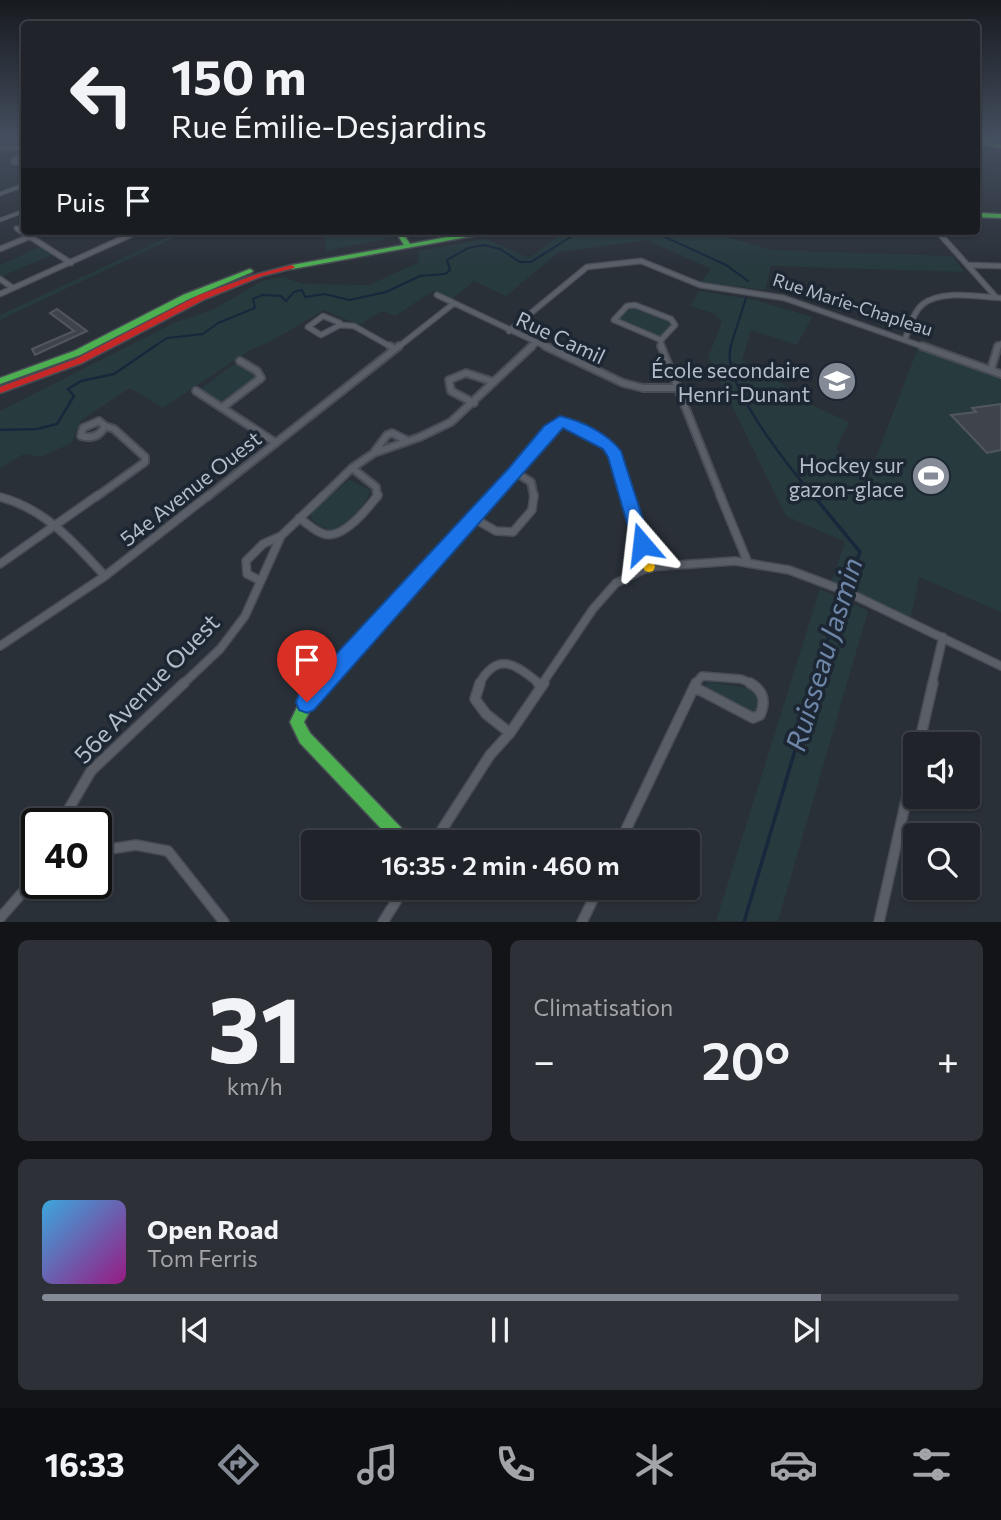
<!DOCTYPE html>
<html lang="fr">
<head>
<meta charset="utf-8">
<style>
  :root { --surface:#20242a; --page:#2d3036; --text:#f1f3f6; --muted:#a2a4a8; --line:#3d4147; --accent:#848b96 }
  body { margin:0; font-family:Commissioner,sans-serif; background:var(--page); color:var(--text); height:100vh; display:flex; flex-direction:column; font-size:26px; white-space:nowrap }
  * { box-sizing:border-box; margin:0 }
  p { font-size:23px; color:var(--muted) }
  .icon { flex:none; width:38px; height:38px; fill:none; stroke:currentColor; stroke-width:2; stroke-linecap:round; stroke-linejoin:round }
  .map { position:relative; height:922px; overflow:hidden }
  .details { display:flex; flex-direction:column; gap:18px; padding:18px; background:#121417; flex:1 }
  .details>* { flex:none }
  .top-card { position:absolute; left:21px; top:21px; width:959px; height:214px; border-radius:7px; box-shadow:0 2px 5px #0004,0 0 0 2px var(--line); background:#20242a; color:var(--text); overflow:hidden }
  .fabs { position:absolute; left:903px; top:732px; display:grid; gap:14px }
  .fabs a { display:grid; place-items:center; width:77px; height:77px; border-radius:7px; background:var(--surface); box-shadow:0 2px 5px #0004,0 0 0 2px var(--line); font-size:35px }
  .speed { position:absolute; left:21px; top:808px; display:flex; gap:14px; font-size:35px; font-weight:700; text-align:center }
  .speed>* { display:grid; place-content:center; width:91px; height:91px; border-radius:50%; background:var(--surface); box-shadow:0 2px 5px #0004,0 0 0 2px var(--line); line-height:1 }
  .speed .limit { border:4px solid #111; border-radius:10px; background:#fff; color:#111 }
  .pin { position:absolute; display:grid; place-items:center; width:60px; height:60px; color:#fff; margin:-72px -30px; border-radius:50% 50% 50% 0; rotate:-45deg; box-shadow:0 0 7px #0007 }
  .pin .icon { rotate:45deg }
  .me { position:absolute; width:77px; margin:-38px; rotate:343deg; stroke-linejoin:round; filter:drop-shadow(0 0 5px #0008) }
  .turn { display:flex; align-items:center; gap:24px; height:147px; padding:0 35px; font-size:32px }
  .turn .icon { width:91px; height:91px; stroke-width:2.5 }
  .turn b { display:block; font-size:49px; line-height:60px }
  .then { display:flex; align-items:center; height:66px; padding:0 35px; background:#0003; gap:14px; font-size:26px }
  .big { font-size:52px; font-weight:600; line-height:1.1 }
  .details .tile { flex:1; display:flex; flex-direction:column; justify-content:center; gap:10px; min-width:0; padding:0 24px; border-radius:10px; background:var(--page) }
  .details .dial { align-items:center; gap:0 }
  .dial b { font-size:91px; line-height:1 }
  .song { display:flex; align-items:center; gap:21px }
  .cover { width:84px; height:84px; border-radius:10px; background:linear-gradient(135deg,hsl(200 70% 55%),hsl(310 70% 35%)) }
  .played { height:7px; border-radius:4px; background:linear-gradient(90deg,var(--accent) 85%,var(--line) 85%) }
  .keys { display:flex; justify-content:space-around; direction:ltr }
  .heat { display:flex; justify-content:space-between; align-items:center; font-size:38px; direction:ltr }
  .details .tiles { flex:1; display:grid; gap:18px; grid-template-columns:1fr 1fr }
  .tile:last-child { grid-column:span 2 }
  .trip { position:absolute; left:301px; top:830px; width:399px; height:70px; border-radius:7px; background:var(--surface); box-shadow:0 2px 5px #0004,0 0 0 2px var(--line); font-weight:600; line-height:70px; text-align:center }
  .tab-bar { display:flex; height:112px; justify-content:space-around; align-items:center; background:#0d0e11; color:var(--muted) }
  .tab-bar .icon { width:49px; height:49px }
  .tab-bar .selected { color:var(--accent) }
  .tab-bar b { font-size:32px; color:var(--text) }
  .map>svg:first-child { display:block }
</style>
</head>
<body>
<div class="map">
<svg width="1001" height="922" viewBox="0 0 1001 922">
  <rect width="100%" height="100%" fill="#2a3038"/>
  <path fill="#273a3e" d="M181 231H188L0 320V315Z
    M324 231H392L394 237 326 251Z
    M566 231H707L772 250 952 256 965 272 771 266 765 290 701 282 711 269 647 240 559 252 506 296 474 281 452 299 433 291 395 316 382 311 359 325 324 310 275 339 250 350 163 408 130 388 80 421 72 443 40 457 24 454 0 468V411L174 323 214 309 262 281 282 277 304 284 369 285 419 262 418 251 486 239 529 258Z
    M40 247 52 255 0 277V265Z
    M699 291 755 300 812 317 797 345 751 330 742 360 788 387 798 399 849 422 836 449 867 481 919 345 1001 375V612L919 577 910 621 831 583 845 542 786 516 708 357 722 322 715 314 690 306Z
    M630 305 674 322 661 340 614 320Z
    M238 361 256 370 260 377 223 407 197 392Z
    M349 480 370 490C371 500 342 530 332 530 325 531 317 523 311 519L312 511Z
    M820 589 868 611 778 921H716Z
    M709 682 754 689C759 697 762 703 755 712L744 711 707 688 705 685Z"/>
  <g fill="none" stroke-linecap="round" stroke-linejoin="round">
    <path stroke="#19273c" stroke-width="2" d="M652 231 726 265 748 281
      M152 348 167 338 203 334 218 323 255 308 253 299 262 295 281 296 286 301 294 292 302 290 305 297 325 294 349 300 386 292 420 276 445 274 450 270 447 260 468 248 484 245 500 249 520 262H531L580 231
      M730 348 746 298"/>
    <path stroke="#19273c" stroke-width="2.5" d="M731 346C719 382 791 469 814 497
      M0 430 37 429 57 424 74 396 68 389 81 381 114 374 155 346"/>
    <path stroke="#19273c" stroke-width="3.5" d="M744 922 831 629 860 552 813 495"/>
  </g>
  <path fill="#3f444c" stroke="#52575f" stroke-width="2" d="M57 309 87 331 35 355 32 349 74 331 50 313Z
    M1001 404V450L987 453 951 415 976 412 972 408Z"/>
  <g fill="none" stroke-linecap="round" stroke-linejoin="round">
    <g stroke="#484c55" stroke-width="5">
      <path id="street-far4" d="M0 148H24
        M24 154 13 160V163L24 162
        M0 194 24 185
        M0 220 24 211
        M16 228 20 231"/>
    </g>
    <g stroke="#484c55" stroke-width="7">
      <path id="street-far3" d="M18 229 71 263
        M114 231 126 237
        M937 231 996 297
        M0 249 29 237
        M968 265 1001 266
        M0 279 13 288
        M0 294 139 231
        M437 295 549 348
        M635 305 671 319 675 325 661 340 614 320 627 306Z
        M323 316 340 323V325L321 335 308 327Z
        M340 325 354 326 393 348
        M509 331 587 267 641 261 700 285 784 298 927 348
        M905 339C910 328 913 312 923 304 942 289 979 297 1001 298
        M661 340V348
        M397 348 453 304
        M531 348 536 343
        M997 348 1001 344"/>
    </g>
    <g stroke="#484c55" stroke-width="10">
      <path id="street-far2" d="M390 346 395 349
        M545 346 623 383 643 388H677
        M661 346 721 497
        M922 346 1001 374
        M991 369 998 346
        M196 391 276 443
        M474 403 451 391 449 380 466 373 494 382
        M223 407 261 378 257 371 240 361
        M99 421 105 426C100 436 92 439 81 436L83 428Z
        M375 451 387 435 392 433 408 441
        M352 468 376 487 377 497
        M515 472 531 482 534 497
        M96 497 145 462V457L114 429 105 426
        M207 497 399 346
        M322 497 352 468 374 453 420 437 451 422 532 346"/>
    </g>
    <g stroke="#484c55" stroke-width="10">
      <path id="street-far1" d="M720 495 748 563
        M0 497C46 509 74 543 105 576
        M299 518C307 523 314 531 324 534 343 540 368 508 378 495
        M473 518 496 531 513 532 532 510 534 495
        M0 564 98 495
        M259 580 247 574 246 561 263 544 281 536
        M0 646 105 576 209 495
        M183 684 220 649 245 616 281 536 324 495
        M479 684C498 650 516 665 540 684
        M542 684 593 609 616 583 649 567 735 561 789 570 845 591 1001 666
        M695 684 702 676 741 679 753 684
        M932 684 943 637"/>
    </g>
    <g stroke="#484c55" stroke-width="12">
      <path id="street" d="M480 683 475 699 486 714 510 733
        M538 683 541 685
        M694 687 753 718 760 715C766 701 764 691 750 683
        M919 744 933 683
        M60 824 91 771 184 683
        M434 842 490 755 510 733 544 683
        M620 842 696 683
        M96 851 136 845 168 851 224 922
        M0 918 37 876
        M383 922 405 887
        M582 922 599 887
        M879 922 915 760"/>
    </g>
    <g stroke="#484c55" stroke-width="3">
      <path id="fast" d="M976 140 1001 144V148L976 143Z
        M976 213 1001 214V218L976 217Z
        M395 231H401L410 244 479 231H492L489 233 292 269 289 267 292 265 404 245Z
        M250 269 253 271 252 272 189 299 80 355 0 384V378L74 351 183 295Z
        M534 445 539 449 537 452 312 707 304 722 310 733 410 837 412 842H394L300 743 290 722 302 697 531 446Z"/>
    </g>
    <g stroke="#484c55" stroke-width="3">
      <path id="slow" d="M560 419C583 425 602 434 618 452L655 567 653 571 649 572 645 571 643 567 611 456C597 441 581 431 561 426L552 432 537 452H531L529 449 531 446 546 428Z"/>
    </g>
    <g stroke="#484c55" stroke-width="3">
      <path id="jam" d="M292 265 295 267 294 268 262 276 205 299 82 363 0 393V387L76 359 199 295 258 274Z"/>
    </g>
    <use href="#street-far4" stroke="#5a5e66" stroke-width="3.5"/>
    <use href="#street-far3" stroke="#5a5e66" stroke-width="4.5"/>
    <use href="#street-far2" stroke="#5a5e66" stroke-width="6"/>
    <use href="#street-far1" stroke="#5a5e66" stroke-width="7"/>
    <use href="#street" stroke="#5a5e66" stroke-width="9"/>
    <use href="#fast" fill="#4caf50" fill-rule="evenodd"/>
    <use href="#slow" fill="#ffc107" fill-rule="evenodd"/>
    <use href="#jam" fill="#c62828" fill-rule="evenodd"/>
  </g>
  <linearGradient id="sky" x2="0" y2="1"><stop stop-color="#171a1f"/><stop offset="0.52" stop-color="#444e5e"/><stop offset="1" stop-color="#444e5e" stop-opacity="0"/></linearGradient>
  <rect width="1001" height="266" fill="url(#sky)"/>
  <path fill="#1a73e8" stroke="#114b97" stroke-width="2" d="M560 416C582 421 607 433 621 451L651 544 649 550 642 552 636 550 633 544 608 457 603 449 563 428 314 710 307 713 299 710 296 702 299 694 509 468 544 426Z"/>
  <defs>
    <g id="school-disc" transform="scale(2.0125)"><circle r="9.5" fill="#848b96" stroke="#1d2633"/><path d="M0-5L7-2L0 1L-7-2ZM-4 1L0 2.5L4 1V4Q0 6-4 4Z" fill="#fff"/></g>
    <g id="stadium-disc" transform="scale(2.0125)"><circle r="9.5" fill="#848b96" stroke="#1d2633"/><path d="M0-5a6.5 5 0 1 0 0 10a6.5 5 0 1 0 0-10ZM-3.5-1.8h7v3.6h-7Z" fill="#fff"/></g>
  </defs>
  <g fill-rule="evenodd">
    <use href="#school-disc" x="837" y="381"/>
    <use href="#stadium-disc" x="931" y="476"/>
  </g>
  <g text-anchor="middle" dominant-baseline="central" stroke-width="7" stroke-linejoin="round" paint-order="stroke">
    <g font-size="18" fill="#b4bcc9" stroke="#1d2633">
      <text transform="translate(853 304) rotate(18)">Rue Marie-Chapleau</text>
    </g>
    <g font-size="21" fill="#b4bcc9" stroke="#1d2633">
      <text transform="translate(561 337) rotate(25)">Rue Camil</text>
      <text transform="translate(190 488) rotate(-38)">54e Avenue Ouest</text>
    </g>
    <g font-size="21" fill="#b4bcc9" stroke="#1d2633" text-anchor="end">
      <text x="810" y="369">École secondaire<tspan x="810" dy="24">Henri-Dunant</tspan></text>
      <text x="904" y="464">Hockey sur<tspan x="904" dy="24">gazon-glace</tspan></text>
    </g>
    <g font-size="24" fill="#b4bcc9" stroke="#1d2633">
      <text transform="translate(146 688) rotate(-46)">56e Avenue Ouest</text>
    </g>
    <g font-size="28" font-style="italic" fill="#6d86a8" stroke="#1d2633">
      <text transform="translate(823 654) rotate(-73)">Ruisseau Jasmin</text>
    </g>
  </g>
</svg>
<div class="fabs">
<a><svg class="icon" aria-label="sound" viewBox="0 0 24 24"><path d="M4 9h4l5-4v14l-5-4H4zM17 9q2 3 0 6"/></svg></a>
<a><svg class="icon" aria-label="search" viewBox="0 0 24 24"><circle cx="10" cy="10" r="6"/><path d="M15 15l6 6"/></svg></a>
</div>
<div class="speed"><div class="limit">40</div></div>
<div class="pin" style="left:307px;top:702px;background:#d93025"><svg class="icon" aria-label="arrive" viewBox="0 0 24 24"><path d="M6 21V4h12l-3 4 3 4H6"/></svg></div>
<svg class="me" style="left:642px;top:544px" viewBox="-20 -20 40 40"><path d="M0-17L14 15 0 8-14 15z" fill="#1a73e8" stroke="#fff" stroke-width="4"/></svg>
<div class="trip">16:35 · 2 min · 460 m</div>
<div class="top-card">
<div class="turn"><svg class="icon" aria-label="left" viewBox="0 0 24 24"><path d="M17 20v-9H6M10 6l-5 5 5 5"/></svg><div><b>150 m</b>Rue Émilie-Desjardins</div></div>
<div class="then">Puis<svg class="icon" aria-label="arrive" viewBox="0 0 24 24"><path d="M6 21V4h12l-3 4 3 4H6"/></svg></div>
</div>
</div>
<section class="details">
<div class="tiles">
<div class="tile dial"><b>31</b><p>km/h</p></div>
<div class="tile"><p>Climatisation</p>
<div class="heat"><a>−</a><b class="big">20°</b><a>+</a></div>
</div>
<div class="tile">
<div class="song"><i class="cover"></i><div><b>Open Road</b><p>Tom Ferris</p></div></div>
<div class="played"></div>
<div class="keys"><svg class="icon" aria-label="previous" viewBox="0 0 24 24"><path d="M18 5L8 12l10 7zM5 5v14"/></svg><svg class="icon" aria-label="pause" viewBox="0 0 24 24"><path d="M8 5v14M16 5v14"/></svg><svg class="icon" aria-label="next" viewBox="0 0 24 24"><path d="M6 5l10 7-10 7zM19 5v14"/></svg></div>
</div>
</div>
</section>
<nav class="tab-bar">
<b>16:33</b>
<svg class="icon selected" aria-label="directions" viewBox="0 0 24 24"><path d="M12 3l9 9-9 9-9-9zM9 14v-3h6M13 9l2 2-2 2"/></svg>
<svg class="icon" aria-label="music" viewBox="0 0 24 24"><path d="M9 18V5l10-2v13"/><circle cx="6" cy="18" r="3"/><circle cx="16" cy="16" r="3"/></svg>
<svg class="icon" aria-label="phone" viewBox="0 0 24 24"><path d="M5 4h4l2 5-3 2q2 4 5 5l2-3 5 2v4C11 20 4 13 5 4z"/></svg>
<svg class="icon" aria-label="climate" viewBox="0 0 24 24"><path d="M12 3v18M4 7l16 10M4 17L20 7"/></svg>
<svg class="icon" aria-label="car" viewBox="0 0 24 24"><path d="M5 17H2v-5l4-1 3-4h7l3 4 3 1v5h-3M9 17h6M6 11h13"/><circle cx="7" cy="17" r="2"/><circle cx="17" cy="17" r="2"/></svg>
<svg class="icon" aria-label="filters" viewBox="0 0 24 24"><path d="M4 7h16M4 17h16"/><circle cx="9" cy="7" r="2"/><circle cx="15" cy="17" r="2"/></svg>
</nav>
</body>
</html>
